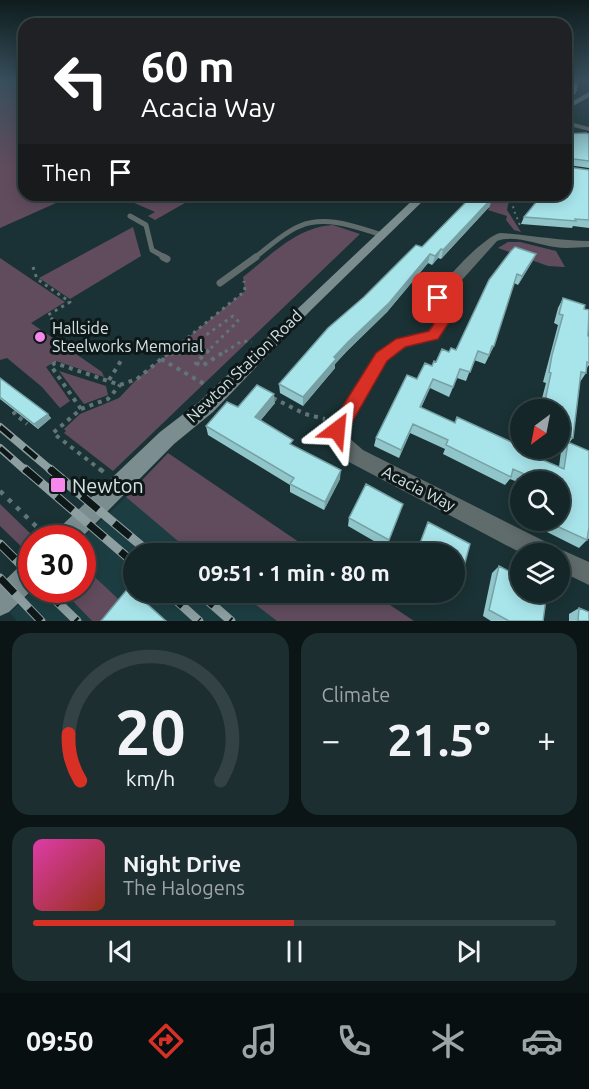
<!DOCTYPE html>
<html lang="en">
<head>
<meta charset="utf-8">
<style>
  :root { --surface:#142628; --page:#1d2e30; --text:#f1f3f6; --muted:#9da5a8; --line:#334345; --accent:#d93025 }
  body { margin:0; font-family:Ubuntu,sans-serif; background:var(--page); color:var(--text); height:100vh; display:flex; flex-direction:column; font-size:22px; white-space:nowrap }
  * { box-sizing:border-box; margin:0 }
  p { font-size:20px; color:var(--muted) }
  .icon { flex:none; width:33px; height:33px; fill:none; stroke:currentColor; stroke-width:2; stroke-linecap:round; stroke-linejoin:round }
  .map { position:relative; height:621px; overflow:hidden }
  .drawer { display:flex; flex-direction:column; gap:12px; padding:12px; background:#0b1516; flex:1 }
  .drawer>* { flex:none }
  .top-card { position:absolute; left:18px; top:18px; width:554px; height:183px; border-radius:18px; box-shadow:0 3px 15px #0003,0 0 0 2px var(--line); background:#202124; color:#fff; overflow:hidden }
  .needle { width:39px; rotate:212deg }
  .fabs { position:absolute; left:510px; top:399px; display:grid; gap:12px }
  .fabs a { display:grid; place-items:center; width:60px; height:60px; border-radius:50%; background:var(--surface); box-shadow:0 3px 15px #0003,0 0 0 2px var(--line); font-size:30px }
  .speed { position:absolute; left:18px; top:525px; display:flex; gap:12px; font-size:30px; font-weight:700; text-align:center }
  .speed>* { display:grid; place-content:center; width:78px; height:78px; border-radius:50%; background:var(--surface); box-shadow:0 3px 15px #0003,0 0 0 2px var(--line); line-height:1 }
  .speed .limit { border:9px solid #d22; background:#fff; color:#111 }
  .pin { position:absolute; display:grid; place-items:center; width:51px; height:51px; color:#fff; margin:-26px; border-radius:12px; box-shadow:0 3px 9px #0006 }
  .me { position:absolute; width:66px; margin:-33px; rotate:29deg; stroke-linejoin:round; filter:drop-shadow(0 0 4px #0008) }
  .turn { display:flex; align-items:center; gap:21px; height:126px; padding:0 24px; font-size:27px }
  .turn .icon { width:78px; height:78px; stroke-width:2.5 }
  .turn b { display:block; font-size:42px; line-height:51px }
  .then { display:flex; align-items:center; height:57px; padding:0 24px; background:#0003; gap:12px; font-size:22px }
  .big { font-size:45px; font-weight:700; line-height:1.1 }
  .drawer .card { flex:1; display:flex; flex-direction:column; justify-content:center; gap:9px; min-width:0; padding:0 21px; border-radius:18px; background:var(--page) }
  .drawer .dial { align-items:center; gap:0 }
  .dial svg { height:156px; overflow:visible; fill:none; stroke:var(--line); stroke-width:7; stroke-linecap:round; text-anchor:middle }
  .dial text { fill:var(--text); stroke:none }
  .song { display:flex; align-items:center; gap:18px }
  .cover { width:72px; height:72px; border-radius:9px; background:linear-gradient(135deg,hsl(320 70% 55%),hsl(10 70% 35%)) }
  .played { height:6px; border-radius:3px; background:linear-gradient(90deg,var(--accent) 50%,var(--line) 50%) }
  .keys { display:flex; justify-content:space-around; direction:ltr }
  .heat { display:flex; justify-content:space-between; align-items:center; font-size:33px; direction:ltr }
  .drawer .tiles { flex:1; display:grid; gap:12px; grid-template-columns:1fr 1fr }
  .card:last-child { grid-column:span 2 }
  .trip { position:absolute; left:123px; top:543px; width:342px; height:60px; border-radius:30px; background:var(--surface); box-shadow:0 3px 15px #0003,0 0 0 2px var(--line); font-weight:700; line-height:60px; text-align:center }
  .dock { display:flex; height:96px; justify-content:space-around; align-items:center; background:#080f10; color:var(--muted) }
  .dock .icon { width:42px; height:42px }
  .dock .selected { color:var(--accent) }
  .dock b { font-size:27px; color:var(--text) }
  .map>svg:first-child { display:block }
</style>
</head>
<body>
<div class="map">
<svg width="589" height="621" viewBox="0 0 589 621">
  <rect width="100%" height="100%" fill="#1a3235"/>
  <path fill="#1c3e42" d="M126 497 192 553 134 554V592L240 593 277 621H118L128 608 83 566 82 539Z
    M34 590H62L92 621H17L10 613Z"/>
  <path fill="#614c5e" d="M0 81H24V195H74L0 228Z
    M116 195H199L155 220 148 216 155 212Z
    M455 195H510L507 210 521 232 514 230 506 220 507 216 488 210 489 208 484 206 485 204Z
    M333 225 360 234 113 471 64 433 66 431 64 429 80 414 119 398 137 379 245 291 243 277C271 255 297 227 333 225Z
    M133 227 141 256 70 299 39 278Z
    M508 242H520L556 251 565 267 548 266 498 248Z
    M0 258 65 302 31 323 102 372 104 377 56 361 46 367 70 401 60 408 42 387 7 358 0 360Z
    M59 371 106 386 108 395 84 404Z
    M168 453 315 553H192L126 497Z
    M0 504 35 538H32L31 550 28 553 0 526Z
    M83 566 128 608 118 621H92L62 590H82Z
    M240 593H372L414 621H277Z"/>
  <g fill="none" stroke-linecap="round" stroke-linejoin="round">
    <path stroke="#617577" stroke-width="1.5" stroke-dasharray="1.5 2" stroke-linecap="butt" d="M0 85 17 81"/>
    <path stroke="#617577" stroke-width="2" stroke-dasharray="2 4" stroke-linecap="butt" d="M518 195 513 208 521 228"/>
    <path stroke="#617577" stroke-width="3" stroke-dasharray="3 4.5" stroke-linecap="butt" d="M33 267 37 279 70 302 48 315 54 321 67 324
      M170 352 245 291 244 281
      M182 352 233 316 238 321 207 352
      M225 352 242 341 252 342"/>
    <path stroke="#617577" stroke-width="4" stroke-dasharray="4 5" stroke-linecap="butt" d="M209 350 196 363 202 366 227 350
      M170 353 177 355 184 350
      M161 359 206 385
      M109 380 122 359
      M273 398 305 414 325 419
      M81 409 108 399 120 385
      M16 412 14 413 27 424
      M102 471 53 433 81 409 51 366 55 363 120 385 137 379 172 350"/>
    <path stroke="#617577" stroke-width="4.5" stroke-dasharray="4.5 7" stroke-linecap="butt" d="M100 469 106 474
      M0 491 45 535"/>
    <path stroke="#606b6c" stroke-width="5" d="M130 216 146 225 152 250 166 258
      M254 258C268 248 284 232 300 226 326 215 356 227 382 235"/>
    <path stroke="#606b6c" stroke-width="7" d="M163 257 167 259
      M220 283 256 257"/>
    <path fill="#606b6c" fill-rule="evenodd" d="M566 121 589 127V131L566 125Z
      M500 233C530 235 559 241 589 241V247C578 247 566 249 555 247 538 245 514 234 497 241L444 300 441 307 448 324 438 339 406 347 387 361 346 431 348 437 363 450 554 546 556 551 560 549 589 562V585L560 571V554H523L349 462 335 448 328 430 377 353 396 339 428 331 434 324 427 307C436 288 481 238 500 233Z"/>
    <path fill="#7b8d8f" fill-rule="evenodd" d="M589 92V97L566 110V105Z
      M418 195H429L311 310 213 412 174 444 81 538H53L57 530 160 432 199 402Z
      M32 560V590L9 612 0 616V585L23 563Z"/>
    <g stroke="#8d9fa1" stroke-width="8">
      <path id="rail-far1" d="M0 427 52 471
        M0 448 26 471"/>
    </g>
    <g stroke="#8d9fa1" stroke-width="9">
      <path id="rail" d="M25 469 134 563
        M50 469 151 554
        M0 544 32 576
        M0 578 41 621
        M45 590 77 621
        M167 592 199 621
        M198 592 231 621"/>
    </g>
    <use href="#rail-far1" stroke="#0e1819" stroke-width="5" stroke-dasharray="16" stroke-linecap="butt"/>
    <use href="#rail" stroke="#0e1819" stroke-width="7" stroke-dasharray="21" stroke-linecap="butt"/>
  </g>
  <path fill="#90c5ca" d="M566 81 576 91 575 94 566 91Z
    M566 134H589V168L568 165V167L589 170V228L573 226 572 228 521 224 524 217 566 195Z
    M490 206 441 259 438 258 432 265 428 263 387 312 347 351 335 364V368L303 406 280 393 279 384 422 247Z
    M536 254 532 262 518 285 514 283 494 346 485 364 474 360 466 381 457 378 449 397 430 388 421 408 559 467 561 451 565 447 560 444V410H539L546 383 543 382 558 325 554 323 558 308 563 298 584 309 588 336 589 337V365L586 369V373L580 382 573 438 569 443 589 451V539L587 538V540L579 548 545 531 547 520H560V482H520V483L510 479 505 485 443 454 445 449 410 433 399 458 374 446 376 438 417 379 449 352 456 350 489 280Z
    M0 378 51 418 38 429 0 399Z
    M275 403 260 421 293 446 340 479 324 510 290 492V485L208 435 206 426 238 407Z
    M403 504 386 548 348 526 349 518Z
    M428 522 470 544 459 585 454 590V554H416Z
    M499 566 543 621H491L483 616 492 573Z
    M579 608 589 621H569V614Z"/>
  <path fill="#76a0a4" d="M492 198 490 206 441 259 443 250Z
    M441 249 438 258 432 265 435 256Z
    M430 254 428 263 387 312 347 351 335 364V368L303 406V397L334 357Z
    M536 254 532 262 518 285 522 276Z
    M433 379 430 388 417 416 420 407Z
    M274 394 275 403 256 426 255 417Z
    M48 414 51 418 38 429 34 424Z
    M413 424 410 433 399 458 401 450Z
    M341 470 340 479 324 510 325 502Z"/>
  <path fill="#a8e5eb" stroke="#76a0a4" stroke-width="1.5" d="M566 81H579L576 91 566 87Z
    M586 133 589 134V161L567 158 568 167 589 170V220L575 219 576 221 524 217 542 195H566V134Z
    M473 195H483L492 198 443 250 441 249 435 256 430 254 389 303 348 342 334 357 336 359 303 397 279 384 328 328 364 297 416 245 422 247Z
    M515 247 536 254 522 276 517 274 494 346H492L489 355 478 351 470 372 460 369 453 387 433 379 420 407 455 423 457 417 520 446 519 450 564 469 568 442 589 451V527L587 540 552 524 553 520H560V482H542L513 469 511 477 446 445 448 440 413 424 401 450 376 438 407 375 417 379 425 363 432 366 434 361 436 362 442 349 449 352 451 348 456 350 489 280 511 251Z
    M563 298 585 305 584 309 589 310 588 336 589 337V363L587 362 586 373 581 372 573 438 560 432V410H543L551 373 549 372 552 355 563 315 559 314Z
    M0 378 48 414 34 424 0 397Z
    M257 385 274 394 255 417 293 440 290 444 341 470 325 502 290 484 294 478 206 426 227 402 238 407Z
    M366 484 403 504 389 540 349 518Z
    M428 522 470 544 459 585 454 582V554H416Z
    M499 566 520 577V592H547L543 621H509L489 610Z
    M129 587 134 592 166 621H101Z
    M579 608 589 612V621H578Z"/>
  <linearGradient id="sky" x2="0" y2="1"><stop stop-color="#0e1c1d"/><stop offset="0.48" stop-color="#384f5c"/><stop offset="1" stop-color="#384f5c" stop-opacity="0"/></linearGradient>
  <rect width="589" height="168" fill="url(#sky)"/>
  <path fill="#d93025" stroke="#8d1f18" stroke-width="1.5" d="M438 294 444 298 441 307 448 324 438 339 405 347 387 361 344 436 337 438 331 436 328 430 331 425 376 353 396 339 429 331 434 324 427 307 433 295Z"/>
  <g fill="#f688ec" stroke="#0e1819" stroke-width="2">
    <circle cx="40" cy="337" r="6"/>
    <rect x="50" y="477" width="16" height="16" rx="3"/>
  </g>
  <g text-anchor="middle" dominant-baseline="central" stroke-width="6" stroke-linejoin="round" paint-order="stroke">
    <g font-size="16" fill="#d4e2e4" stroke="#0e1819" text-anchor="start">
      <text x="52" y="328">Hallside<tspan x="52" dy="18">Steelworks Memorial</tspan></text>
    </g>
    <g font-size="16" fill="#d4e2e4" stroke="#0e1819">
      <text transform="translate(244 366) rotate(-44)">Newton Station Road</text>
      <text transform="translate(419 488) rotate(27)">Acacia Way</text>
    </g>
    <g font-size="20" fill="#d4e2e4" stroke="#0e1819" text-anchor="start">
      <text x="72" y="485">Newton</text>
    </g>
  </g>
</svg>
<div class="fabs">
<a><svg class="needle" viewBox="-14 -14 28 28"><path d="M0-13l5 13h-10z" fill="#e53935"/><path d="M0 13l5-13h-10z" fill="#9da5a8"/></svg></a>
<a><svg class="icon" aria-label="search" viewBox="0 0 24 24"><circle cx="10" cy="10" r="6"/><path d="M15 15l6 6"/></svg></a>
<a><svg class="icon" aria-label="layers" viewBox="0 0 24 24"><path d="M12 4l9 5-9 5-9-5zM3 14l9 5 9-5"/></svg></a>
</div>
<div class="speed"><div class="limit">30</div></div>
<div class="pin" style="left:438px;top:298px;background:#d93025"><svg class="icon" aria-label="arrive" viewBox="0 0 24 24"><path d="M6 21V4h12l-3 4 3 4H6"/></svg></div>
<svg class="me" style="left:337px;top:430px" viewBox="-20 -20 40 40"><path d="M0-17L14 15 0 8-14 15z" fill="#d93025" stroke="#fff" stroke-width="4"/></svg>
<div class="trip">09:51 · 1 min · 80 m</div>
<div class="top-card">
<div class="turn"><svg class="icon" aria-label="left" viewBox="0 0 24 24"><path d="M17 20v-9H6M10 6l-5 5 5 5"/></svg><div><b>60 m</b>Acacia Way</div></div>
<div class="then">Then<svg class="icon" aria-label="arrive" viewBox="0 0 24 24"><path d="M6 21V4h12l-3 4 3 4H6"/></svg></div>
</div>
</div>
<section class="drawer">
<div class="tiles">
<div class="card dial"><svg viewBox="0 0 100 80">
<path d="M14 69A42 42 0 1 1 86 69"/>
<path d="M14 69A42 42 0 0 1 8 45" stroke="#d93025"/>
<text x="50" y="56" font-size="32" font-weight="700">20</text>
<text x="50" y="72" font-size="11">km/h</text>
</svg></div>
<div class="card"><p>Climate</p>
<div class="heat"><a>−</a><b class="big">21.5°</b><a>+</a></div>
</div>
<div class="card">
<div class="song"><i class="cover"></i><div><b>Night Drive</b><p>The Halogens</p></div></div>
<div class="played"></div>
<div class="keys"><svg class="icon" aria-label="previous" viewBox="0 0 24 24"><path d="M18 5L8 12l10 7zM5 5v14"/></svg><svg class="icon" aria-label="pause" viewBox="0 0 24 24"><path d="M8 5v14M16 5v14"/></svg><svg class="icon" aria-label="next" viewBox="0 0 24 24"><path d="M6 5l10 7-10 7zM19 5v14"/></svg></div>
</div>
</div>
</section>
<nav class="dock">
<b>09:50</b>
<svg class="icon selected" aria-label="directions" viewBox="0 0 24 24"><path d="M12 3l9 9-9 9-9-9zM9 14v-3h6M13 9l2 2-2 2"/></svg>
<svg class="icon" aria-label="music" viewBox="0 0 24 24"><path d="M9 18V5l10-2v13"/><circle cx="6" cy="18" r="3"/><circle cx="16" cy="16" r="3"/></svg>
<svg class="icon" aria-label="phone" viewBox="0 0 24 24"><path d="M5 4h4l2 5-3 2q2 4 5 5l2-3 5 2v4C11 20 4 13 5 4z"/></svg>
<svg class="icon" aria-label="climate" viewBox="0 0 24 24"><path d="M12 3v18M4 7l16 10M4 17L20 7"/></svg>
<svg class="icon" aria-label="car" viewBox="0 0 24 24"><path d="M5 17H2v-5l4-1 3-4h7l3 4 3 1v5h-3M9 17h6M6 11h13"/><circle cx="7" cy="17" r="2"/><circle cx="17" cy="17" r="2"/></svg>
</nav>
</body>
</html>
